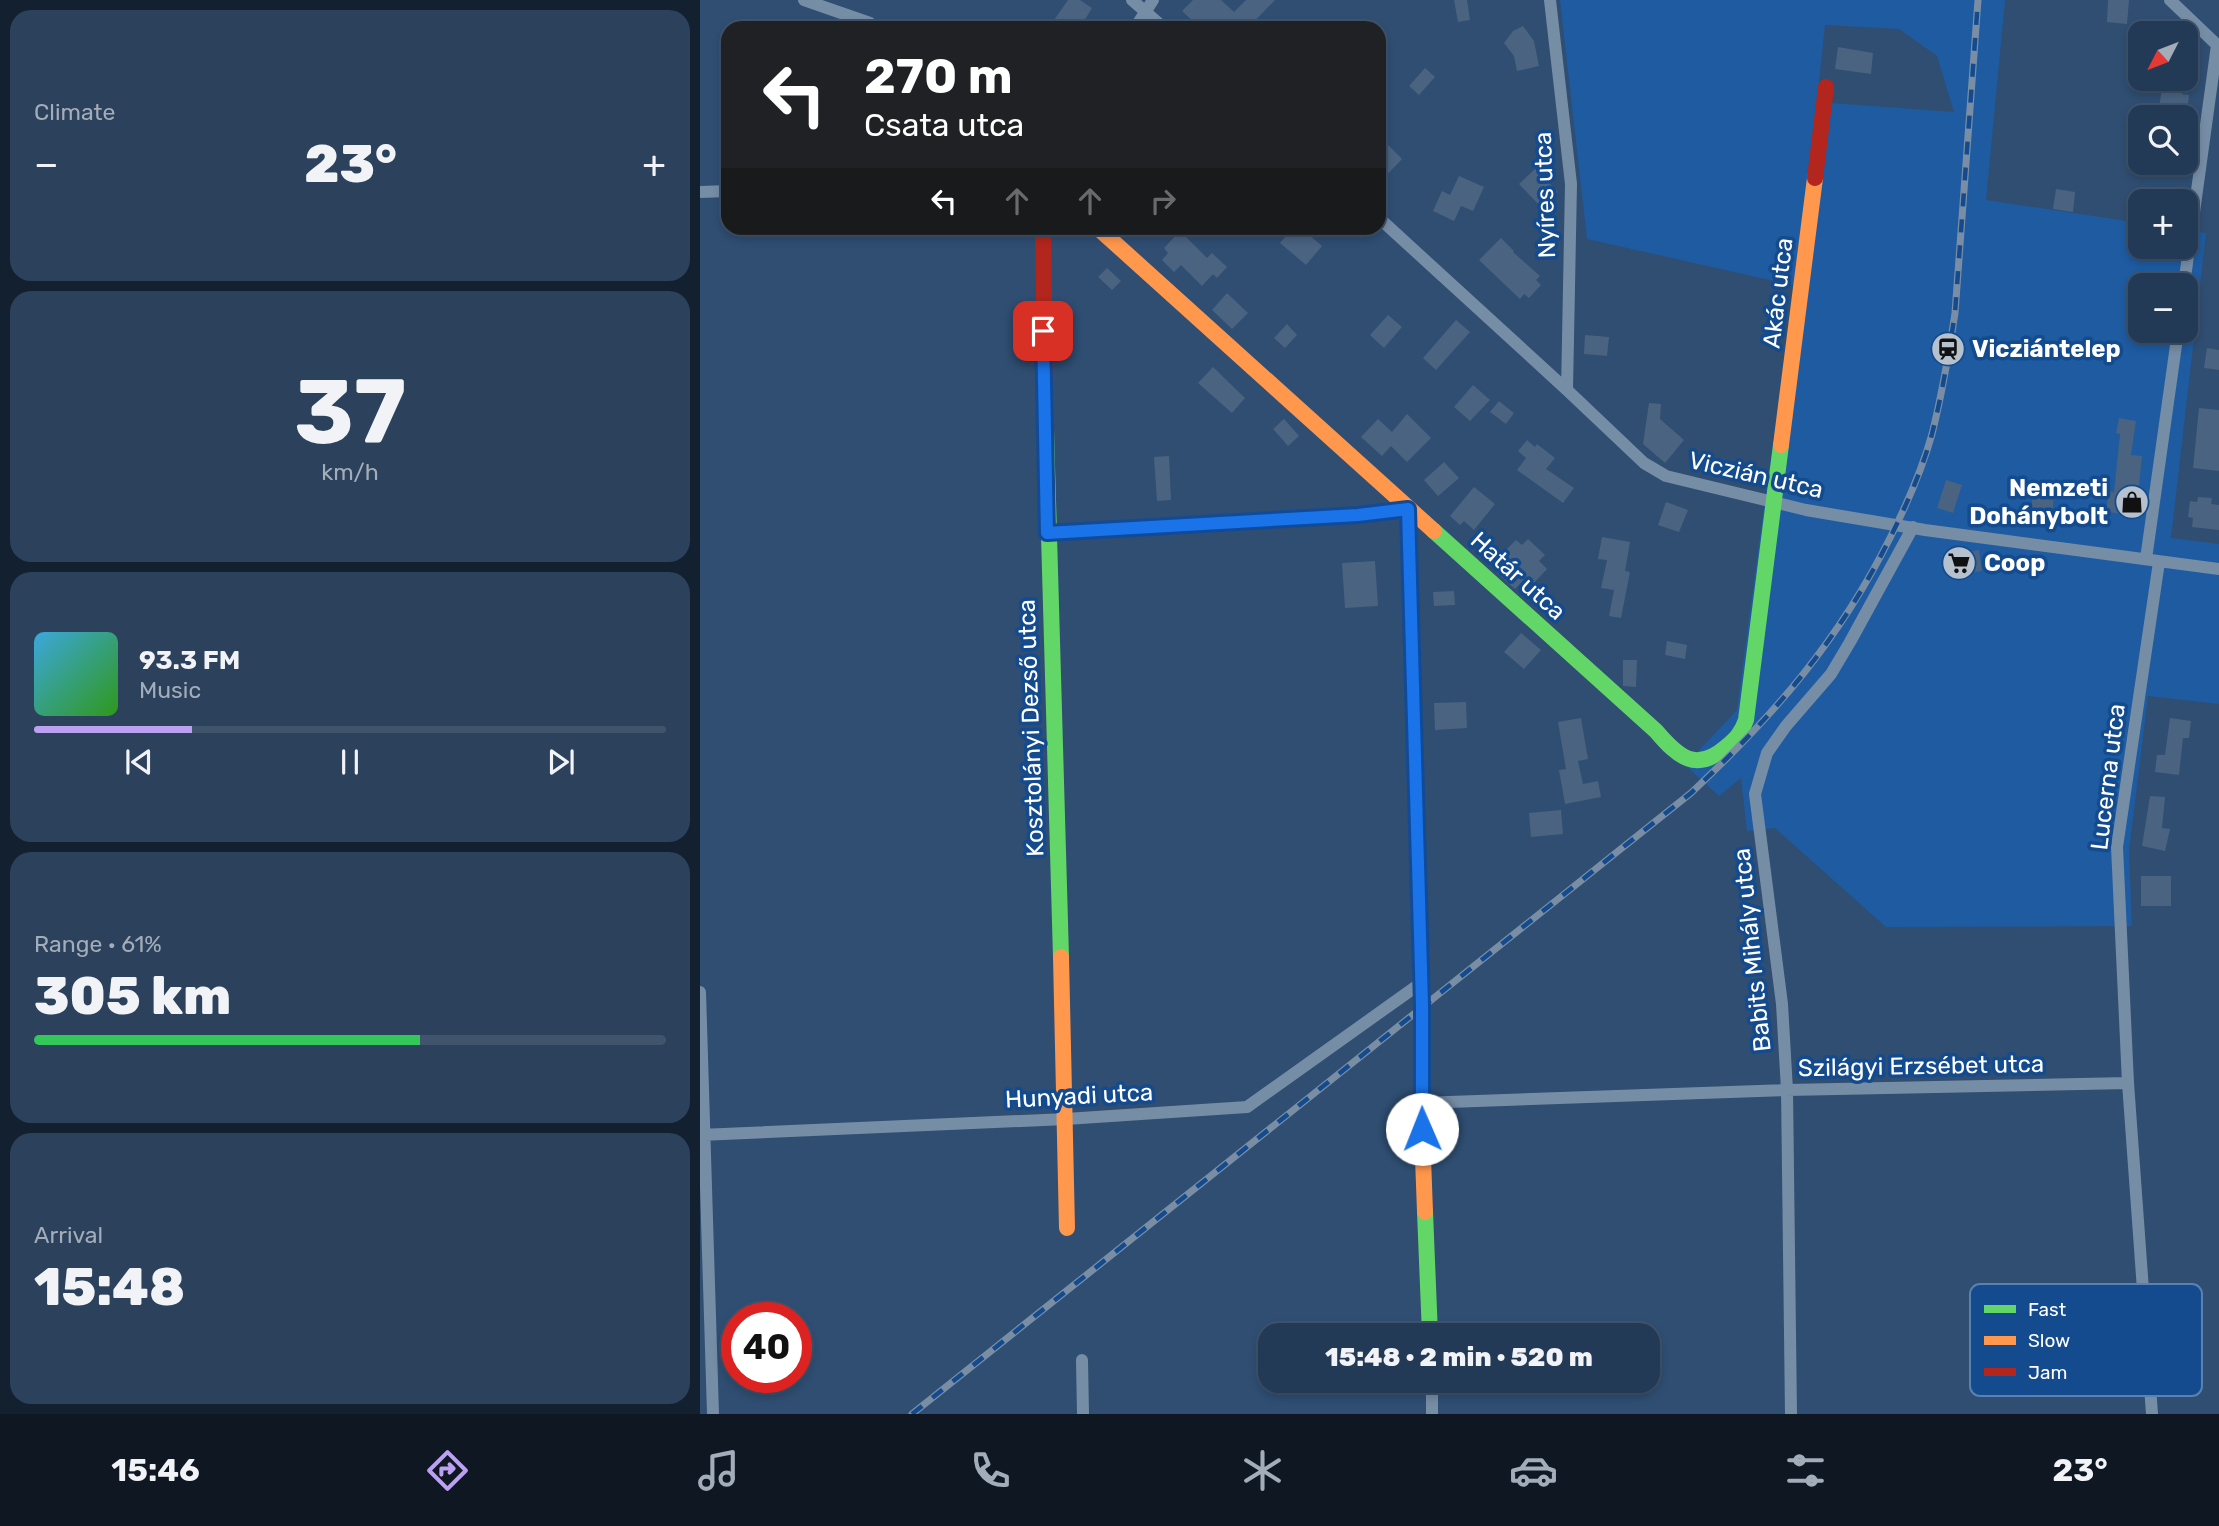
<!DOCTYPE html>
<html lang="en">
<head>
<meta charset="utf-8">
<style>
  :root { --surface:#233a56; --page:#2b415c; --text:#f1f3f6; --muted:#a3adb9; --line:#40546c; --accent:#bca0f2 }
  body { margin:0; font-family:Rubik,sans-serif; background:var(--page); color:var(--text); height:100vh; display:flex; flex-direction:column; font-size:26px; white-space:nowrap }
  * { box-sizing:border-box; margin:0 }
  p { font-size:23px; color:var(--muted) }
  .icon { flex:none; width:38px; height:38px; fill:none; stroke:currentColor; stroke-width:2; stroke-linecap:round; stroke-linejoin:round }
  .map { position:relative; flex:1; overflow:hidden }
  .drawer { display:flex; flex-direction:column; gap:10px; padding:10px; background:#13202f; width:700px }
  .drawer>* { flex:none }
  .top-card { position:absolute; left:21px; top:21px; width:665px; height:214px; border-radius:21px; box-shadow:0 4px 10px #0003,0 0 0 2px var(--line); background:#202124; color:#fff; overflow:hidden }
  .needle { width:46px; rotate:228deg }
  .buttons { position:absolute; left:1428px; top:21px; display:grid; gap:14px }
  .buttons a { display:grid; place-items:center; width:70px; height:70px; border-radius:14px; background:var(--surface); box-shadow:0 4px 10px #0003,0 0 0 2px var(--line); font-size:35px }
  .speed { position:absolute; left:21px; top:1302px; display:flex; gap:14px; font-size:35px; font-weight:700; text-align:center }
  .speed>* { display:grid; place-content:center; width:91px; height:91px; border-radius:50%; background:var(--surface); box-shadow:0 4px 10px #0003,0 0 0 2px var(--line); line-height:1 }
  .speed .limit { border:10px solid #d22; background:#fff; color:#111 }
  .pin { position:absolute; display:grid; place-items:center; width:60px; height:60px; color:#fff; margin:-30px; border-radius:14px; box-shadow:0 4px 10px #0006 }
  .me { position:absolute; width:77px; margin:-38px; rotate:359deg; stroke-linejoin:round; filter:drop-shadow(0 0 5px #0008) }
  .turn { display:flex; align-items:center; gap:24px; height:147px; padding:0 28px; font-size:32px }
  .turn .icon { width:91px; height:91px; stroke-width:2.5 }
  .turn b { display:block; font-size:49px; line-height:60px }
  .lanes { display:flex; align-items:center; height:66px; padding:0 28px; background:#0003; justify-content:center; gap:35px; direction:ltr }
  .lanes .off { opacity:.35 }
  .big { font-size:52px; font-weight:800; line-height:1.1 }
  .drawer .card { flex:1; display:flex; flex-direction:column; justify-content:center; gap:10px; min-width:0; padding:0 24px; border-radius:21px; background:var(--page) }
  .drawer .dial { align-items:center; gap:0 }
  .dial b { font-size:91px; line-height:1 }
  .song { display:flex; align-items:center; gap:21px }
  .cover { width:84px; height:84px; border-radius:10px; background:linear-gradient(135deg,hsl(200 70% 55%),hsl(110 70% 35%)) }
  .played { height:7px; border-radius:4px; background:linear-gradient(90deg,var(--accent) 25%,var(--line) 25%) }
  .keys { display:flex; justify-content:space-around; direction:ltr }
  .heat { display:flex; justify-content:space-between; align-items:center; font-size:38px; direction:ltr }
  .charge { height:10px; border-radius:5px; background:linear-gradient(90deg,#34c759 61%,var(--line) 0) }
  .trip { position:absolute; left:558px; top:1323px; width:402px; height:70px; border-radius:21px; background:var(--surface); box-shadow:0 4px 10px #0003,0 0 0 2px var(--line); font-weight:800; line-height:70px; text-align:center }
  .tabs { display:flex; height:112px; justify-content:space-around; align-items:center; background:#0e1722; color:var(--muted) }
  .tabs .icon { width:49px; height:49px }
  .tabs .active { color:var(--accent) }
  .tabs b { font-size:32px; color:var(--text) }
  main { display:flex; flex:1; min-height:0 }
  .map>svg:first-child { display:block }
</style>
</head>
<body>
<main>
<section class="drawer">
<div class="card"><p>Climate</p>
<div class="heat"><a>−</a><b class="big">23°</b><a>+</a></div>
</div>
<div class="card dial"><b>37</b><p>km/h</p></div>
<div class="card">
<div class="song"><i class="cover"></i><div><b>93.3 FM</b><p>Music</p></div></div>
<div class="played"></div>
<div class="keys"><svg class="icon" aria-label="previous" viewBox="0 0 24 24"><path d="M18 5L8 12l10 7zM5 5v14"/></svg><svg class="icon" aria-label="pause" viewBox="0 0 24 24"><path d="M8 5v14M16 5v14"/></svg><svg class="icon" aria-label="next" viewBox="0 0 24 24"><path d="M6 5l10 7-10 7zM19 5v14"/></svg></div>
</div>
<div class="card"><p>Range · 61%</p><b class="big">305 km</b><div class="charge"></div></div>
<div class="card"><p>Arrival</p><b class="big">15:48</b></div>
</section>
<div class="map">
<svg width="1519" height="1414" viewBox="0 0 1519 1414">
  <rect width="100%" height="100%" fill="#2f4e72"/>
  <path fill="#1e5ba1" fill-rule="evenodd" d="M860 0H1305L1286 200 1440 223V247H1486V230L1506 233 1471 538 1519 544V704L1448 696 1429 851 1432 926 1186 927 1075 828 1047 831 1041 778 1019 796 985 765 1037 710 1067 483 1097 286 887 239ZM1125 25 1199 29 1237 56 1254 112 1117 102ZM1440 285H1486V331H1440Z"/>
  <path fill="#4a6381" d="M368 0H380L392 8 383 23 380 21 376 28H360L352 23Z
    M493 0H521L534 12 546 0H575L548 28H500L482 11Z
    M754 0H767L770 20 758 22Z
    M1408 0H1429L1427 24 1407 22Z
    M823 26 834 41 839 66 817 71 814 56 804 43 813 31Z
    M1138 47 1173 53 1171 74 1135 69Z
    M725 68 735 77 719 95 709 86Z
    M1462 86 1482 88V94L1489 95 1487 113 1459 110Z
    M679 136 702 159 679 183Z
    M835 169 858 192 842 208 819 184Z
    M759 176 784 187 773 211 761 206 754 221 733 211 742 191 750 195Z
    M1356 189 1375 192 1373 212 1353 209Z
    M593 228H601L622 246 606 265 580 243Z
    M480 231 507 258 512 253 527 267 517 278 513 274 502 286 481 265 474 272 462 260 468 253 464 248Z
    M801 238 814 251 813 252 840 276 836 280 841 285 829 298 824 294 820 299 779 260Z
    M407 268 421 281 412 290 398 277Z
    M527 293 548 313 532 329 512 310Z
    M688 315 702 327 684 348 670 335Z
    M756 320 770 332 736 370 723 358Z
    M587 324 597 335 585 348 574 338Z
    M885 335 909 337 907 356 884 354Z
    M1507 348 1519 350V370L1504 368Z
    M513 367 545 398 532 413 498 383Z
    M773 385 790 400 770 421 754 407Z
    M799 401 814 413 806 424 790 412Z
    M949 403 961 404 960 419 984 440 965 463 943 444Z
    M1499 408 1519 410V471L1493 468Z
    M707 414 731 438 707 462 691 446 682 456 661 437 678 419 692 432Z
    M1419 418 1436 421 1431 455 1442 456 1436 515 1406 512 1409 491 1414 492 1420 434 1416 433Z
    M584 419 599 436 588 446 573 429Z
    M827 440 835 447 837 444 855 458 846 469 874 488 863 503 817 470 826 458 818 451Z
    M469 456 471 500 457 501 454 457Z
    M744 462 759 478 738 496 724 480Z
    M1246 480 1262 485 1253 513 1237 508Z
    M774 487 795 504 774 530 764 521 760 525 750 516Z
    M1333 493 1354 496 1352 513 1331 510Z
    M1498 497 1512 498 1511 504 1519 505V530L1492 527 1493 518 1488 517 1490 501 1497 502Z
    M966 502 988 510 979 532 958 525Z
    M902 537 930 542 925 571 930 572 921 618 909 616 914 590 901 588 907 560 898 559Z
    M828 539 845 555 839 561 847 569 832 585 825 579 815 589 797 573 806 564 799 557 816 540 822 545Z
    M1279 550 1282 571 1250 576 1246 556Z
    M675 561 678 606 645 608 642 563Z
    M754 591 755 605 734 606 733 592Z
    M821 633 841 650 824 669 804 652Z
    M967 641 987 645 985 659 965 655Z
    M923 660H937L936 687 923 686Z
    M766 702 767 728 735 730 734 703Z
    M881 718 888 759 878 761 883 784 898 781 901 797 865 804 859 770 866 769 858 722Z
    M1470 718 1491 721 1489 738H1483L1479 775 1455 772 1457 755H1465Z
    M1450 796 1465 797 1462 828 1470 829 1465 851 1442 846Z
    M861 810 863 834 831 837 829 813Z
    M1441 876H1471V906H1441Z"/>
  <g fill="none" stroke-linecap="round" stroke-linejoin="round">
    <path stroke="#768da6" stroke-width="12" d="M104 0 170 23 176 28
      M432 0 464 28
      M850 0 871 184 867 390
      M1470 0 1517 45 1484 285
      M435 28 453 0
      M0 192 28 191
      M679 218 867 390 944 463 966 476 1106 510 1225 530 1519 569
      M1446 559 1478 331
      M0 992 13 1414
      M721 1103 1087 1090 1428 1083
      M0 1135 366 1119 547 1107 721 983
      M382 1360 383 1414
      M732 1381V1414
      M1091 1414 1087 1090 1082 1004 1055 794 1067 753 1086 726 1131 674 1150 642 1213 527
      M1452 1414 1428 1083 1417 847 1459 562"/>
    <path stroke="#63d668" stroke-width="16" d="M346 430 361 957
      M734 531 956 731C978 757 996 773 1026 747 1036 739 1042 732 1046 720L1081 445
      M347 533 658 515 708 509 721 964
      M725 1212 730 1335"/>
    <path stroke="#ff974d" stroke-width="16" d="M398 228 734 531
      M1081 445 1115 178
      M361 957 367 1228
      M721 964V1103L725 1212"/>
    <path stroke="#b3261e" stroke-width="16" d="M1115 178 1126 87
      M343 228 346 430"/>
    <g stroke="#798ea5" stroke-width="7">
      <path id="rail" d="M212 1414 991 793C1075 714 1138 642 1190 538 1207 504 1222 470 1232 434 1242 394 1249 353 1255 313L1278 0"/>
    </g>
    <use href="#rail" stroke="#134b8e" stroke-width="4.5" stroke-dasharray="13" stroke-linecap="butt"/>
  </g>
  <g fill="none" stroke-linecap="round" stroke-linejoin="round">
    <g stroke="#114b97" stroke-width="18">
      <path id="route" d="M343 331 347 533 658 515 708 509 722 1005V1129"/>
    </g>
    <use href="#route" stroke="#1a73e8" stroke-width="12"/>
  </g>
  <defs>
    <g id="station-disc" transform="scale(1.75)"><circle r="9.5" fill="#b6c1ce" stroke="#134b8e"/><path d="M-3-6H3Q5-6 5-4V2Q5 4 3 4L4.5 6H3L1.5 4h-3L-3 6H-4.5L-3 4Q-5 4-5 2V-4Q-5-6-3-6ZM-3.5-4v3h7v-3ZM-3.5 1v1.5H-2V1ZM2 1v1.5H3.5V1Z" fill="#111"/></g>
    <g id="shop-disc" transform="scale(1.75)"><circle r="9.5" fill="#b6c1ce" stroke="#134b8e"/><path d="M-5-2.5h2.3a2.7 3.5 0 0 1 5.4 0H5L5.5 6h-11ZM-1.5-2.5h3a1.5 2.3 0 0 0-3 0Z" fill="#111"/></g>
    <g id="supermarket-disc" transform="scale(1.75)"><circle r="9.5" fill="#b6c1ce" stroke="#134b8e"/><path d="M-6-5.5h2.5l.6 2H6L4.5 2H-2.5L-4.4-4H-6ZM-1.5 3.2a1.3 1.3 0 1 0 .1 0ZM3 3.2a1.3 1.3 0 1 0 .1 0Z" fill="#111"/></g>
  </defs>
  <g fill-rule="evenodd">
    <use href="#station-disc" x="1248" y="349"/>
    <use href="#shop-disc" x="1432" y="502"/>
    <use href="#supermarket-disc" x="1259" y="563"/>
  </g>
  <g text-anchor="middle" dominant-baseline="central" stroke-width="7" stroke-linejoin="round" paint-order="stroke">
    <g font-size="24" fill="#fff" stroke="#134b8e">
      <text transform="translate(845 195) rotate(-92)">Nyíres utca</text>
      <text transform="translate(1078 293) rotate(-83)">Akác utca</text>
      <text transform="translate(1056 475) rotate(13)">Viczián utca</text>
      <text transform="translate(818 576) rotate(42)">Határ utca</text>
      <text transform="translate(331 728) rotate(-92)">Kosztolányi Dezső utca</text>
      <text transform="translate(1408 777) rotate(-83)">Lucerna utca</text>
      <text transform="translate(1052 950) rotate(-96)">Babits Mihály utca</text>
      <text transform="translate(1221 1066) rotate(-1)">Szilágyi Erzsébet utca</text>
      <text transform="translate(379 1096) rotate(-3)">Hunyadi utca</text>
    </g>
    <g font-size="24" font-weight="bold" fill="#fff" stroke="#134b8e" text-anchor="start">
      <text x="1272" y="349">Vicziántelep</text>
      <text x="1408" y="488" text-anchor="end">Nemzeti<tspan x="1408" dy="28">Dohánybolt</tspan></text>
      <text x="1284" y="563">Coop</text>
    </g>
  </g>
  <rect x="1270" y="1284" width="232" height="112" rx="10" fill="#134b8e" stroke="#5a81b0" stroke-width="2"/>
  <rect x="1284" y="1305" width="32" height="8" fill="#63d668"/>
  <rect x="1284" y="1336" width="32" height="9" fill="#ff974d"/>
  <rect x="1284" y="1368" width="32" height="8" fill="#b3261e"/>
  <g font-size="19" fill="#fff">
    <text x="1328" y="1316">Fast</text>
    <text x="1328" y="1347">Slow</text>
    <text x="1328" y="1379">Jam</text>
  </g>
</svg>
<div class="buttons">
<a><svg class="needle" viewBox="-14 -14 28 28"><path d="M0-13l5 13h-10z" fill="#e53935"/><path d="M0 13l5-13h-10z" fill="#a3adb9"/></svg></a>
<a><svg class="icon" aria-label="search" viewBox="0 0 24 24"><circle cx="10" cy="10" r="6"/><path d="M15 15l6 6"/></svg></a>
<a>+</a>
<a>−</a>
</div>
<div class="speed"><div class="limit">40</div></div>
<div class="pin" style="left:343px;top:331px;background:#d93025"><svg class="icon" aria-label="arrive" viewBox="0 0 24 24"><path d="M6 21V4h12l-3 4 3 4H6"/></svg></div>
<svg class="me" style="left:722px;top:1129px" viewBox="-20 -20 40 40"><circle r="19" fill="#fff"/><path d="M0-13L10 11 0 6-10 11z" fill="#1a73e8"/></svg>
<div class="trip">15:48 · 2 min · 520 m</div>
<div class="top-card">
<div class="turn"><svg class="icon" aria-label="left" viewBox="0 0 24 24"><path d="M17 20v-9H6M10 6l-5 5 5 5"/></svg><div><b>270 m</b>Csata utca</div></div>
<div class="lanes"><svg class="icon" aria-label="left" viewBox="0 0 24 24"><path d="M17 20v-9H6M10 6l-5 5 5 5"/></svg><svg class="icon off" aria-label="ahead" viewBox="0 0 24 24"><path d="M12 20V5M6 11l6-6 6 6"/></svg><svg class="icon off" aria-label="ahead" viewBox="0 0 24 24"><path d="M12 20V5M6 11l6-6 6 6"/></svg><svg class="icon off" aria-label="right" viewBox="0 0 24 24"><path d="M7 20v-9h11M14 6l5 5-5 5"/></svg></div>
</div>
</div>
</main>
<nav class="tabs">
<b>15:46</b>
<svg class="icon active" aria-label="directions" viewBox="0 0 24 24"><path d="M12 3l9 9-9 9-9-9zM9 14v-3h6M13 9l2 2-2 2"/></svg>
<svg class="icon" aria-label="music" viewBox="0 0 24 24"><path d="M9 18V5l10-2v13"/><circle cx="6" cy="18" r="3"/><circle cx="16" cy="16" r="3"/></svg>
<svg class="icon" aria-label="phone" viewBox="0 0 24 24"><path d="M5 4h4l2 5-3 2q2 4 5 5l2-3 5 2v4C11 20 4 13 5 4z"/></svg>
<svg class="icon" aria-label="climate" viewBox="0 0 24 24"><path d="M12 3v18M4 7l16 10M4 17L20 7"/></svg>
<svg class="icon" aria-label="car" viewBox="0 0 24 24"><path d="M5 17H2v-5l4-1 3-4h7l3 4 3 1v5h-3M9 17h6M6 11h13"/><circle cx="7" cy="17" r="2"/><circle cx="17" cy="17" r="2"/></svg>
<svg class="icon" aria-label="filters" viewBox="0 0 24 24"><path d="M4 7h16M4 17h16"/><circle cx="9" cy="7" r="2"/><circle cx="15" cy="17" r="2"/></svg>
<b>23°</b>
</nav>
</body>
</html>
